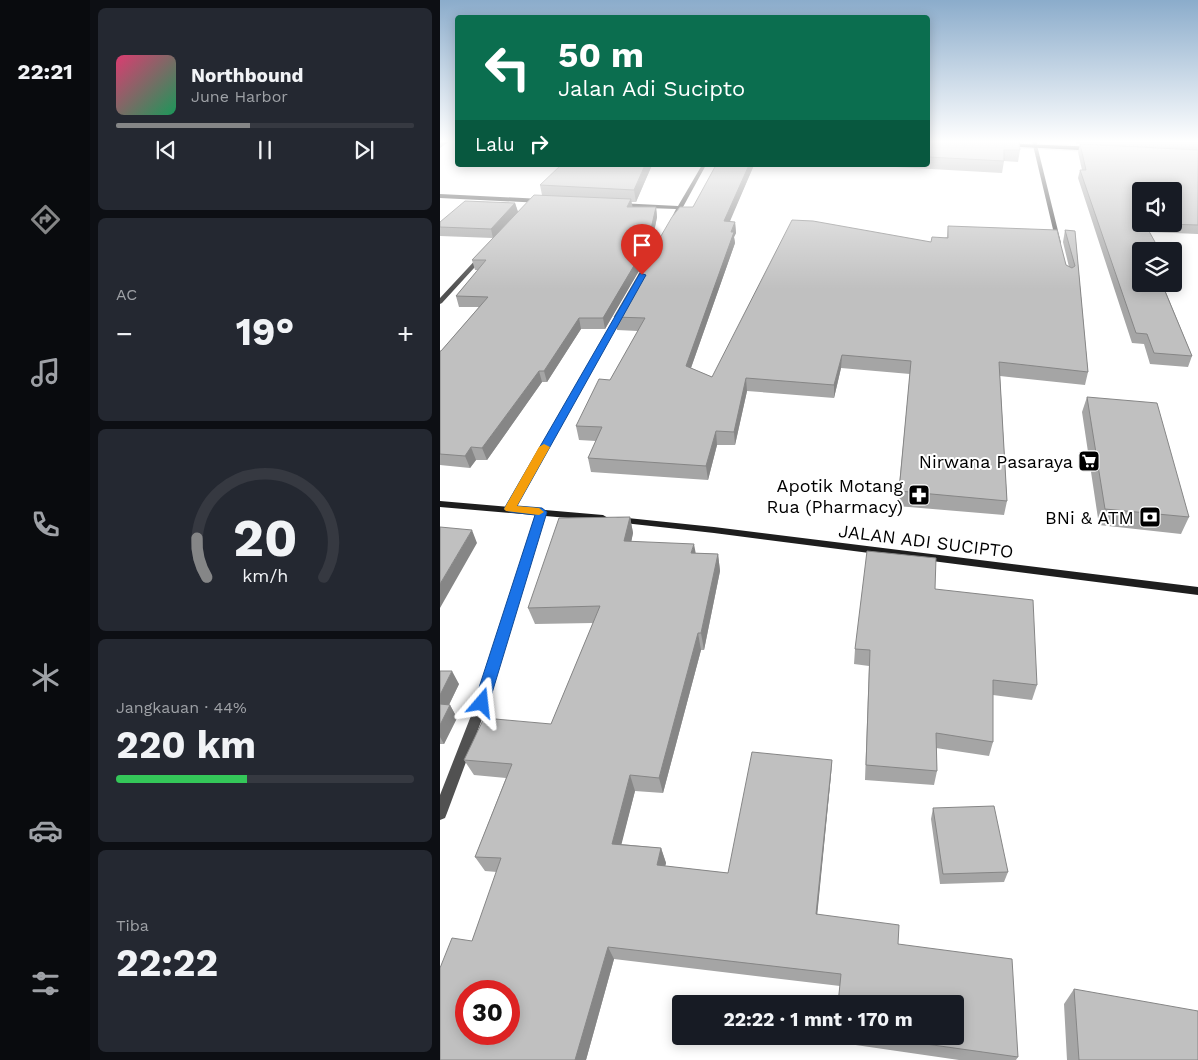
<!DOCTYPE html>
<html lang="id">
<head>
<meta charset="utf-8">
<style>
  :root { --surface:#171b24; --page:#242831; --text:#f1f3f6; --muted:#9ea1a6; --line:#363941; --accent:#858687 }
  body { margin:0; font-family:"Work Sans",sans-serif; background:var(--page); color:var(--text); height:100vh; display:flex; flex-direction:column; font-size:19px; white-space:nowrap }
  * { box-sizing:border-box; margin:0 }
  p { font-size:16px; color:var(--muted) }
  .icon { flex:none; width:28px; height:28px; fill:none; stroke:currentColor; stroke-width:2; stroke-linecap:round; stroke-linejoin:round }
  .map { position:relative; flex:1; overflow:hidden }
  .panel { display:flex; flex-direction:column; gap:8px; padding:8px; background:#0d0f14; width:350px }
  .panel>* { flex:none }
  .guide { position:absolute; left:15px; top:15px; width:475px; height:152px; border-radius:5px; box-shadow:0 2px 12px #0003; background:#0b6e4f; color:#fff; overflow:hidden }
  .controls { position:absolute; left:692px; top:182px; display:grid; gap:10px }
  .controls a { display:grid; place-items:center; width:50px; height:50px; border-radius:5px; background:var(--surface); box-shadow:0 2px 12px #0003; font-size:25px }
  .speed { position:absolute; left:15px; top:980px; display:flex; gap:10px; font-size:25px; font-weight:700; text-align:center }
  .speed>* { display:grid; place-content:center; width:65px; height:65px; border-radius:50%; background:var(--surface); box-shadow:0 2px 12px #0003; line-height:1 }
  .speed .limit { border:8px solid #d22; background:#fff; color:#111 }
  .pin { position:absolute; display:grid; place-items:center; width:42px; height:42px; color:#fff; margin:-51px -21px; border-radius:50% 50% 50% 0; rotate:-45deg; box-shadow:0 0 5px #0007 }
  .pin .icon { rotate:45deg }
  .me { position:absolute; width:55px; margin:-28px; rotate:17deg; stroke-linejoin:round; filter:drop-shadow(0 0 4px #0008) }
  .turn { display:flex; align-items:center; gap:18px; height:105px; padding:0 20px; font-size:22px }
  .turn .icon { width:65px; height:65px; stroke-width:2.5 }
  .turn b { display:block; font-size:35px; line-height:42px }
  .then { display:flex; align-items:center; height:48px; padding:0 20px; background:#0003; gap:10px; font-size:19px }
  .big { font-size:38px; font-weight:700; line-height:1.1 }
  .panel .tile { flex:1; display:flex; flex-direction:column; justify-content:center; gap:8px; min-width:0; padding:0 18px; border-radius:8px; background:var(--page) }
  .panel .dial { align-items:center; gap:0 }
  .dial svg { height:130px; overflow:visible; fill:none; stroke:var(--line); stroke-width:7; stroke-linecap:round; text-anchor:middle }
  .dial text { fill:var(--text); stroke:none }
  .song { display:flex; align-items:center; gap:15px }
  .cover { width:60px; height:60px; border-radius:8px; background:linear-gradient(135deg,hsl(340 70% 55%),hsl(150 70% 35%)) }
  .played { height:5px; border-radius:2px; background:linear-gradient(90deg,var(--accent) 45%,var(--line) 45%) }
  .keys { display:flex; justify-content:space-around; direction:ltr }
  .heat { display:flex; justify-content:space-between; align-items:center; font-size:28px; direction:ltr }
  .charge { height:8px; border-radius:4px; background:linear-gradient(90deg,#34c759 44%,var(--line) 0) }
  .trip { position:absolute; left:232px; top:995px; width:292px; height:50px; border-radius:5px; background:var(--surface); box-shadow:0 2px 12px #0003; font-weight:700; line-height:50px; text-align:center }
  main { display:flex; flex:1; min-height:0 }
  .dock { display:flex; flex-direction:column; width:90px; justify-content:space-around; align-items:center; background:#090b0e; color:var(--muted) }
  .dock .icon { width:35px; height:35px }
  .dock .current { color:var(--accent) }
  .dock b { font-size:22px; color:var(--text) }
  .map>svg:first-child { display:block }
</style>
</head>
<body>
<main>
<nav class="dock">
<b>22:21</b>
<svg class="icon current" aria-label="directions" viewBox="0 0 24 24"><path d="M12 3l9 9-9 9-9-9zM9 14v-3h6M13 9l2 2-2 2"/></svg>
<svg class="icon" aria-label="music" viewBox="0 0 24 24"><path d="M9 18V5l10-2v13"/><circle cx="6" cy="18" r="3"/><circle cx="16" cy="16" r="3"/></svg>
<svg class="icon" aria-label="phone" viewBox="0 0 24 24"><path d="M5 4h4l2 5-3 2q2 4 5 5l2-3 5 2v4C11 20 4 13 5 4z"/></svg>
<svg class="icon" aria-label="climate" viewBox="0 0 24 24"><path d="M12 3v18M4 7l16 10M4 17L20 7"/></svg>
<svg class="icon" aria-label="car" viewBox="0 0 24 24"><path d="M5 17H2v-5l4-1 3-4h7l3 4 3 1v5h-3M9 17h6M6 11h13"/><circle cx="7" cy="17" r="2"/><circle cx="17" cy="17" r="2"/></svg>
<svg class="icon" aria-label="filters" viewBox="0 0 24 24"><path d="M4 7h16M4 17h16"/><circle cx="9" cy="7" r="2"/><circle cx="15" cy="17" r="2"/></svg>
</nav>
<section class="panel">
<div class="tile">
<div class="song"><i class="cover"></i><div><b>Northbound</b><p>June Harbor</p></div></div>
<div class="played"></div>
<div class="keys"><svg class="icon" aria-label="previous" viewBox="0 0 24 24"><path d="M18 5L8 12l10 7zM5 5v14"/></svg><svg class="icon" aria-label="pause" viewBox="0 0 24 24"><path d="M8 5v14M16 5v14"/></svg><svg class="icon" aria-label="next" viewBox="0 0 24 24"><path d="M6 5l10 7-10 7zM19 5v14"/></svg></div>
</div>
<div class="tile"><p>AC</p>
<div class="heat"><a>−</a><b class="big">19°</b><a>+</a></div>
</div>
<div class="tile dial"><svg viewBox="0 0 100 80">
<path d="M14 69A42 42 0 1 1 86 69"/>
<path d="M14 69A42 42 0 0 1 8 45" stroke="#858687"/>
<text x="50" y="56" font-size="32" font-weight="700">20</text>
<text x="50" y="72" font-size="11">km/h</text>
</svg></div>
<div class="tile"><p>Jangkauan · 44%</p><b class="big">220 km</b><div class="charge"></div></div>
<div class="tile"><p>Tiba</p><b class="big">22:22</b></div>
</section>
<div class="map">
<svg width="758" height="1060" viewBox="0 0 758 1060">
  <rect width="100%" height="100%" fill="#fff"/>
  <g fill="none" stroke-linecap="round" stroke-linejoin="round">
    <g stroke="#dbdbdb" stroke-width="3">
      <path id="highway" d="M558 143 659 147 663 149 659 151 560 146 557 144Z"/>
    </g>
    <path fill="#515151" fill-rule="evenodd" d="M592 141H596L621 243 616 242Z
      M262 165H266L237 218 232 217 236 209 179 207 176 205 179 203 238 206Z
      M0 194 102 199 105 201 102 203 0 198Z
      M40 255 45 256 2 303 0 304V298Z
      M181 310 184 312 75 509 70 512 67 511 65 509 178 312Z
      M101 509 106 512 48 703 7 813 5 818 0 820V795L36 703 96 512Z"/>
    <path fill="#1e1e1e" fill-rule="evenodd" d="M0 501 163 515 168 518 163 521 0 507Z
      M178 517 274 527 758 587V595L274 533 175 522 173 520 175 518Z"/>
    <use href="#highway" fill="#000" fill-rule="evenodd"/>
  </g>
  <path fill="#a5a5a5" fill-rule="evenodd" d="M488 141 580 150 578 162 564 161 562 173 420 165H488Z
    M636 141H758V234L709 232 701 284H727V286L723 285 752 356 748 367 710 364 704 344 692 343 638 178 640 170H642L638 152 640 144H636ZM734 191V224H701Z
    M212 165 196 202H191L192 207H216L217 217 210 252 165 329H141L107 382H102L47 460H36L30 468 0 465V351H1L39 307H19L16 296 38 270H35L32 260 53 238 0 236V222L75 203 78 212 102 195 100 185Z
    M276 165H314L289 222H295L296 233 294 237 295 243 251 368 272 377 491 242 507 237 508 226 629 267 623 242 625 230 635 231 648 372 645 385 560 376 567 501 564 515 457 506 470 374 401 368 394 398 307 391 295 445H277L268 480 151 472 148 458 156 441 139 440 136 426 170 380 198 331 177 330 174 317 253 207Z
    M647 397 749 517 741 534 659 525 642 412Z
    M190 517 193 533 191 542 255 553 278 554 280 571 264 650H261L223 793 195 791 181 844 221 848 226 863 225 866 288 873 392 760 391 775 377 914 458 944 578 1057 576 1060H519L395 1042V1036H516L400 986 174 959 146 1060H0L32 941 57 872 45 871 35 857 66 778 34 775 24 760 111 724 153 623 95 624 88 608Z
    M495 589 597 685 592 700 553 695V742L549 756 496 748 497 771 494 785 425 780 429 666 414 664 415 649Z
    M0 671 19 684 9 705H10L17 718 4 744H0Z
    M493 808 568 872 564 882 500 884 491 819Z
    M634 989 758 1060H627L624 1004Z"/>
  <path fill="#868686" d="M0 141H10L0 148Z
    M205 165H212L196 202 194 190Z
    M309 165H314L285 233 284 221Z
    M191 199 193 209 187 207Z
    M75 203 78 212 53 238 51 229Z
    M216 207 217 217 210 252 165 329 163 318Z
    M295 222 296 233 294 237 295 243 247 379 246 366Z
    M139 318 141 329 107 382 104 371Z
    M402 355 401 368 394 398V385Z
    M99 371 102 382 47 460 42 448Z
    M306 378 307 391 295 445 294 432Z
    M276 431 277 445 268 480 266 466Z
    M31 447 36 460 30 468 25 456Z
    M190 517 193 533 188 558 184 541Z
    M32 530 37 543 0 608V584Z
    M254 544 257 560 251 553Z
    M278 554 280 571 264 650 261 633Z
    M258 633 261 650 223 793 219 778Z
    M12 671 19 684 3 717 0 712V695Z
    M10 705 17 718 4 744 0 737V725Z
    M392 760 391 775 376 927V914Z
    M190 775 195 791 178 858 172 844Z
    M221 848 226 863 222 879 217 865Z
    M168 947 174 959 146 1060H135Z"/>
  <path fill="#c0c0c0" stroke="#868686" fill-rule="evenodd" d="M488 141H579L580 150H564V161L488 157Z
    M727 141H758V143Z
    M640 144 758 150V225L726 224H734V191H701V224H705L720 251H701V284H722L752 356 714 353 707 334 696 333 640 170H646Z
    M121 165H205L194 190 100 185Z
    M276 165H309L284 221 295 222 291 232H294L246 366 272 377 352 220 373 221 491 242 492 237 508 238V226L617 230 626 265 632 268 635 266 625 230 635 231 648 372 559 362 567 501 459 491 471 361 402 355 394 385 306 378 294 432 276 431 266 466 148 458 162 427 136 426 159 379 170 380 205 318 174 317 232 217 240 207H253Z
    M94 195 191 199 187 207H216L208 242 163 318H139L104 371H99L42 448 31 447 25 456 0 454V351H1L48 297 16 296 46 260H32Z
    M25 201 75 203 51 229 0 227V222Z
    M647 397 717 403 749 517 665 509Z
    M190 517 184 541 254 544 251 553 278 554 261 633H258L219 778 190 775 172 844 221 848 217 865 288 873 312 752 392 760 376 914 459 925 458 944 572 959 578 1057 429 1036H516V1004H398L401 974 168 947 135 1060H0V968L12 938 32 941 61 858 35 857 72 764 24 760 44 718 111 724 160 606 88 608 119 518ZM26 991H69V1034H26Z
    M0 527 32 530 0 584Z
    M427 551 496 558 495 589 593 600 597 685 553 680V742L496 733 497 771 426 765 430 650 415 649Z
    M0 671H12L0 695Z
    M0 704 10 705 0 725Z
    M554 806 568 872 503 874 493 808Z
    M634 989 758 1011V1060H639Z"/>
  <linearGradient id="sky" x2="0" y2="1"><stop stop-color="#8baccb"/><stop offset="0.49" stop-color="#fff"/><stop offset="1" stop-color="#fff" stop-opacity="0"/></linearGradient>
  <rect width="758" height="289" fill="url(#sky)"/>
  <path fill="#1a73e8" stroke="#114b97" d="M200 273 206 275 77 506 102 508 107 512 49 703 46 707 42 709 37 707 34 703 95 515 70 512 64 509Z"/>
  <path fill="#f59e0b" d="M104 444 110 447 77 506 99 508 104 512 99 515 66 511 64 509 99 447Z"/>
  <defs>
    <g id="supermarket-square" transform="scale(1.125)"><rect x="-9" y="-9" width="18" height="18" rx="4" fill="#000" stroke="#fff"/><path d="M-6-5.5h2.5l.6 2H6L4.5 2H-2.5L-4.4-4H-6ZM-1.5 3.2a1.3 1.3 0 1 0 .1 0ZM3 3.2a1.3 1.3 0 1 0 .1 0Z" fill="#fff"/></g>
    <g id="pharmacy-square" transform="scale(1.125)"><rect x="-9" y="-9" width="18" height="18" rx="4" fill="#000" stroke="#fff"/><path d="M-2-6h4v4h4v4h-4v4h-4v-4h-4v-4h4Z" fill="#fff"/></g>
    <g id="bank-square" transform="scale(1.125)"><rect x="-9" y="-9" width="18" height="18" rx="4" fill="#000" stroke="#fff"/><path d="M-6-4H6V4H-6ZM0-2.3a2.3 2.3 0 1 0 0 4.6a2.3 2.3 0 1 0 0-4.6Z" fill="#fff"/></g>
  </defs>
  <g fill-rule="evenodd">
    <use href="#supermarket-square" x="649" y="461"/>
    <use href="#pharmacy-square" x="479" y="495"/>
    <use href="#bank-square" x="710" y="517"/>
  </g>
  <g text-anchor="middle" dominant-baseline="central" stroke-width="4" stroke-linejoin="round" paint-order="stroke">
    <g font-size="18" fill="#000" stroke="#fff" text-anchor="end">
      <text x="633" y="461">Nirwana Pasaraya</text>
      <text x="463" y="485">Apotik Motang<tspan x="463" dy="21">Rua (Pharmacy)</tspan></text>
      <text x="694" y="517">BNi &amp; ATM</text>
    </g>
    <g font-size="18" fill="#000" stroke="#fff">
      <text transform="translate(486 541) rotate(7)">JALAN ADI SUCIPTO</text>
    </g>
  </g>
</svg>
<div class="controls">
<a><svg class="icon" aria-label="sound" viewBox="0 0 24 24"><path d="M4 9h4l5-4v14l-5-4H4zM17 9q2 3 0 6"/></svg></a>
<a><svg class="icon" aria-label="layers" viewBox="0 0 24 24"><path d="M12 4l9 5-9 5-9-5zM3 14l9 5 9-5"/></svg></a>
</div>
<div class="speed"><div class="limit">30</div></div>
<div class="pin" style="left:202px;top:275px;background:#d93025"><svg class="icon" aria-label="arrive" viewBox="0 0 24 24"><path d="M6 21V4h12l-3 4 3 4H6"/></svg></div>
<svg class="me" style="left:42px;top:703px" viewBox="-20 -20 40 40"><path d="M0-17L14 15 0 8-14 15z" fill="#1a73e8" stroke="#fff" stroke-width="4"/></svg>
<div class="trip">22:22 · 1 mnt · 170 m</div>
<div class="guide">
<div class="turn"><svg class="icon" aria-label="left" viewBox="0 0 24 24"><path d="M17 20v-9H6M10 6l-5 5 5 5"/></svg><div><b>50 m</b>Jalan Adi Sucipto</div></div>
<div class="then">Lalu<svg class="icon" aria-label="right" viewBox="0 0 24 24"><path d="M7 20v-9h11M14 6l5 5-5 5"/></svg></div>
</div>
</div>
</main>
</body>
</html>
